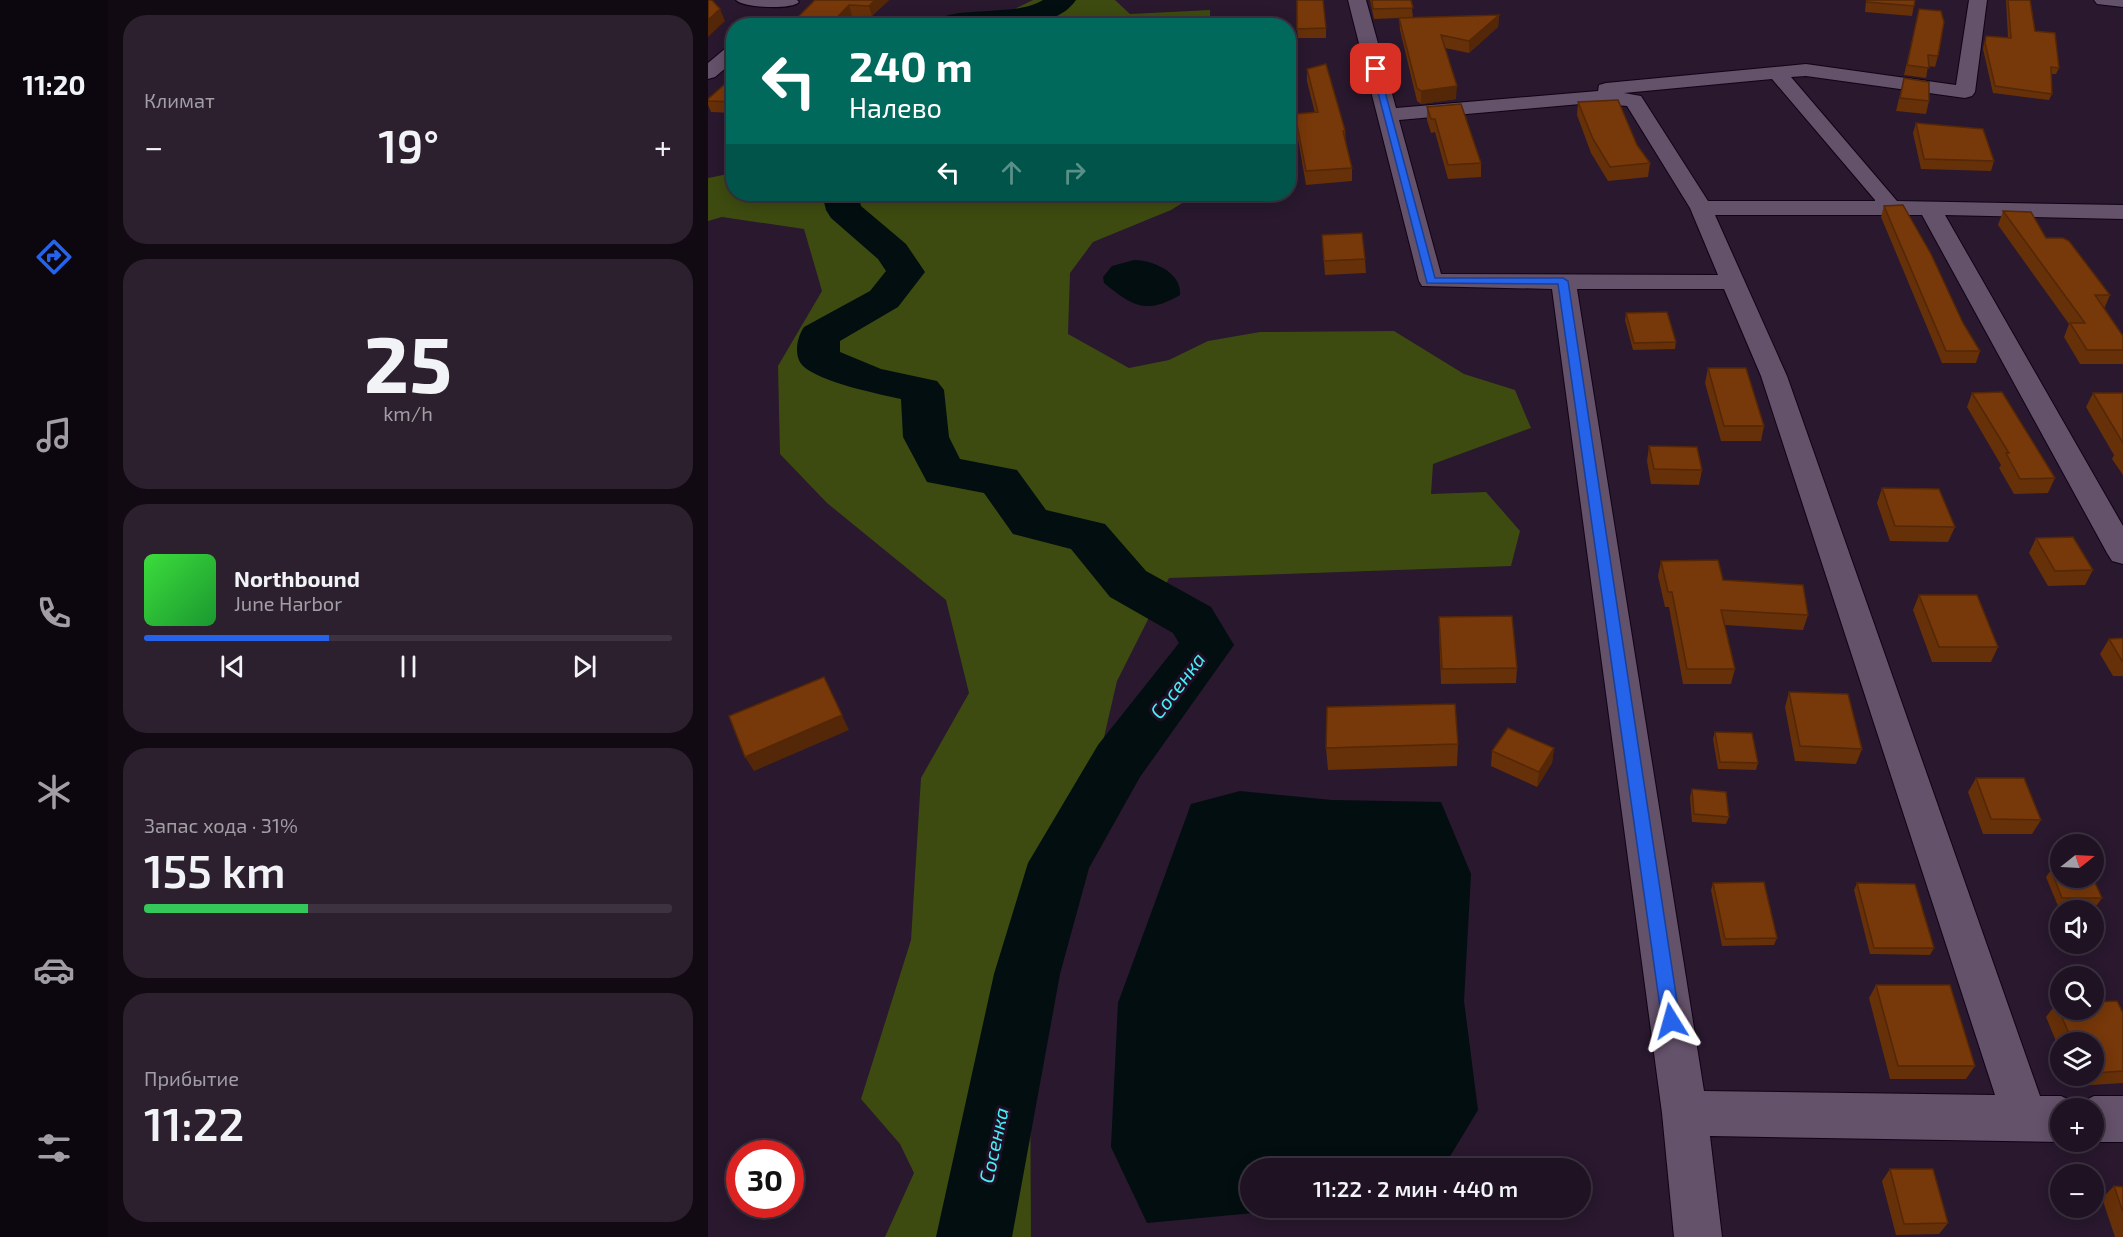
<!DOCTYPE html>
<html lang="ru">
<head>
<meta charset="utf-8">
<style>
  :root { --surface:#1f1222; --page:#2c202f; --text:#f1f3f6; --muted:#a19ea5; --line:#3c3240; --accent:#2563eb }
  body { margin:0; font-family:"Exo 2",sans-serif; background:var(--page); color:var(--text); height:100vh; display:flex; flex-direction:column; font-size:22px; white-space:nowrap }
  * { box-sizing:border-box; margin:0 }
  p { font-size:20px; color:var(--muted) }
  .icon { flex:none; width:33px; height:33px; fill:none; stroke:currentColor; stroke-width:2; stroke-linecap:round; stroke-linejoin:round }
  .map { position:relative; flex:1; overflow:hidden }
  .sheet { display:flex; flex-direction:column; gap:15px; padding:15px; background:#110a13; width:600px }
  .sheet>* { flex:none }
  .guide { position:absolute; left:18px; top:18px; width:570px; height:183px; border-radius:24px; box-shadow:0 3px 15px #0003,0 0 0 2px var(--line); background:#00695c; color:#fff; overflow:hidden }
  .needle { width:39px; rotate:72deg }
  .controls { position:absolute; left:1342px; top:834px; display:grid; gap:12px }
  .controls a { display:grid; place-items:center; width:54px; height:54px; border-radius:50%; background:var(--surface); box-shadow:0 3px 15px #0003,0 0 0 2px var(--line); font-size:30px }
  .speed { position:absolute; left:18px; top:1140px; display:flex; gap:12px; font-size:30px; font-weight:700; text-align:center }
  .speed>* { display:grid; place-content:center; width:78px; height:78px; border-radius:50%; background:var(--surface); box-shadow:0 3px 15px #0003,0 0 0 2px var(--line); line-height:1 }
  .speed .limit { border:9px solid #d22; background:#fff; color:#111 }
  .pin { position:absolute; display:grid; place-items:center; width:51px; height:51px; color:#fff; margin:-26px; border-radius:12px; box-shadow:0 3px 9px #0006 }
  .me { position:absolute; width:66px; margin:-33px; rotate:352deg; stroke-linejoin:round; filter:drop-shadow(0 0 4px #0008) }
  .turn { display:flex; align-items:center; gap:21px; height:126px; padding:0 24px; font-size:27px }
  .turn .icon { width:78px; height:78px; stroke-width:2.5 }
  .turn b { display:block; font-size:42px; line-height:51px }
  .lanes { display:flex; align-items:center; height:57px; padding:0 24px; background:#0003; justify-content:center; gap:30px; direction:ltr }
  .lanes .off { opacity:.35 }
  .big { font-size:45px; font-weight:600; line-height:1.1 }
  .sheet .tile { flex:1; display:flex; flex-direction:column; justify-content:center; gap:9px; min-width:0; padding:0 21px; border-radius:24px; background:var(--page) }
  .sheet .dial { align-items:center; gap:0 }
  .dial b { font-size:78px; line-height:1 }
  .song { display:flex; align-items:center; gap:18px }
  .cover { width:72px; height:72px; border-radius:9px; background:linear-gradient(135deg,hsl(120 70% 55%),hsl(130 70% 35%)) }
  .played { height:6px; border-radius:3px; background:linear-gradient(90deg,var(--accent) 35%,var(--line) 35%) }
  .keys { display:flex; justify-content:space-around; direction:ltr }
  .heat { display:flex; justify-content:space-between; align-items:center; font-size:33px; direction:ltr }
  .charge { height:9px; border-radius:4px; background:linear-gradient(90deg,#34c759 31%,var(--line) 0) }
  .trip { position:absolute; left:532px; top:1158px; width:351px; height:60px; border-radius:30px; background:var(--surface); box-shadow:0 3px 15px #0003,0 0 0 2px var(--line); font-weight:600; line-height:60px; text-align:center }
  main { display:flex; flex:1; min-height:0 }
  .tabs { display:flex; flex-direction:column; width:108px; justify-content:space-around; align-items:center; background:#0c070e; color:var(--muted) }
  .tabs .icon { width:42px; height:42px }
  .tabs .active { color:var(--accent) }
  .tabs b { font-size:27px; color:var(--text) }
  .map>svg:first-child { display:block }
</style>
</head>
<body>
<main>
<nav class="tabs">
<b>11:20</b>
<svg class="icon active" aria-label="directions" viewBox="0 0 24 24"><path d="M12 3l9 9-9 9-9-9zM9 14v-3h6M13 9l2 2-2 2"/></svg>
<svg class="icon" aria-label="music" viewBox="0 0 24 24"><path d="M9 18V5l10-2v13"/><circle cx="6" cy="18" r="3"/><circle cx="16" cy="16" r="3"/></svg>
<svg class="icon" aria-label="phone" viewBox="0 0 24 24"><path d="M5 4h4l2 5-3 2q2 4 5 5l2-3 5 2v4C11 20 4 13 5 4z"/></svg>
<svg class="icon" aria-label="climate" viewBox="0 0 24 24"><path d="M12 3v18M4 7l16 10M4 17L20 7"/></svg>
<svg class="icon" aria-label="car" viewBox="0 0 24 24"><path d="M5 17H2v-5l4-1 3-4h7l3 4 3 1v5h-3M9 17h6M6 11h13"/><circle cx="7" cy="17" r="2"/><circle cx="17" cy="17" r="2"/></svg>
<svg class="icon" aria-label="filters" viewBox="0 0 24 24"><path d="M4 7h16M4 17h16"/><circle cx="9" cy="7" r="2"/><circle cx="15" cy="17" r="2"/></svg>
</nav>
<section class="sheet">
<div class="tile"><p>Климат</p>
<div class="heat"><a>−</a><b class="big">19°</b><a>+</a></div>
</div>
<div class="tile dial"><b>25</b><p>km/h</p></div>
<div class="tile">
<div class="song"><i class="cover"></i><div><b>Northbound</b><p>June Harbor</p></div></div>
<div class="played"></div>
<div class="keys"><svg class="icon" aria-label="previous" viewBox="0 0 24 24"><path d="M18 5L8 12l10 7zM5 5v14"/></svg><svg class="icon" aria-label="pause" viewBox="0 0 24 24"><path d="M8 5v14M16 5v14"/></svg><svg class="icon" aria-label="next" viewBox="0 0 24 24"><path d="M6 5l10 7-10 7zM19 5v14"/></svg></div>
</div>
<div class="tile"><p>Запас хода · 31%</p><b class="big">155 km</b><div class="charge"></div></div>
<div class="tile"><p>Прибытие</p><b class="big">11:22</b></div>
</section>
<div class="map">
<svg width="1415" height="1237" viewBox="0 0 1415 1237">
  <rect width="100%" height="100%" fill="#29182e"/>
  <path fill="#3d4b10" d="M325 0H407L422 14 502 10V25H273Z
    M25 173 26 194H489L463 210 385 242 362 273 360 334 421 368 461 360 500 341 552 332 686 331 756 374 807 390 823 428 725 464 723 494 778 492 812 531 803 566 461 578 409 681 322 1058 323 1237H177L206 1173 192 1144 153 1099 203 940 213 778 261 693 238 600 119 503 72 454 70 366 114 291 96 229 14 217 0 221V178Z"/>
  <path fill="#020e0f" d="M426 260C444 260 474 272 472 295 438 315 424 306 396 283L395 277 404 266Z
    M532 791 624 800 733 802 763 874 756 1001 770 1110 735 1168H543V1208H597L439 1223 403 1147 410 1003 483 804Z"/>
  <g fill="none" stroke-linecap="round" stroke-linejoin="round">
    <path fill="#020e0f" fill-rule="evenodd" d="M335 0H368C343 37 262 26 222 26 237 3 305 19 335 0Z
      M114 194H150L153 206 198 244 217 272 190 307 132 341V352L173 369 229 381 236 390 241 437 252 459 309 470 338 510 397 524 438 571 503 607 526 645 432 777 381 868 352 974 304 1237H228L286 974 320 863 390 745 471 643 465 633 402 597 363 549 305 534 276 493 219 482 195 437 193 399C170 394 112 382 95 366 85 356 89 337 96 327L162 291 178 271 170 259 123 218 118 210Z"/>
    <g stroke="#110315" stroke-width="2">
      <path id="minor" d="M28 0H89L91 2C84 10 35 8 28 0Z
        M640 0H658L688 108 890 91 891 85 898 83 1098 64 1248 85 1261 0H1279L1267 92 1264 96 1257 98 1098 76 1083 77 1189 201 1415 205V219L1237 215 1415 526V564L1404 561 1399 553 1214 215H1007L1079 376 1332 1096H1353L1370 1104 1386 1096H1415V1142H1386V1108H1353V1142L1002 1136 1014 1237H966L954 1113 844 289 714 286 711 281ZM1064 79 1167 200V201H1000L933 96 916 93ZM884 103 919 106 982 208 1010 275 733 274 691 120ZM869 289H1016L1053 376 1287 1095 996 1091Z
        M1386 0H1415V7L1389 4Z
        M26 45V61L7 77 0 79V63L19 47Z"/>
    </g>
    <use href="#minor" fill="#64516a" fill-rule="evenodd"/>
  </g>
  <path fill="#663009" d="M107 0H181L164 16H144Z
    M662 0H703L705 18 791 15 790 27 761 53 737 48 748 99 713 104 709 101 692 30 691 18 666 19Z
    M1158 0H1207L1204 16 1157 12Z
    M1298 0H1322L1327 31 1351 68 1348 74H1343L1344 94 1341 100 1285 93 1275 49 1276 43 1278 36 1300 38Z
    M1209 19 1230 56 1227 67 1220 66 1218 78 1196 75Z
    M618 28V38H590L589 29Z
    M599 69 637 130 638 143 644 168V181L598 185 588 127 587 114 607 113 599 81Z
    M26 76V113L3 112 0 105V99Z
    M1196 78 1221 101 1218 114 1188 111Z
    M870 102 929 145 942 163 940 177 900 181 883 153 869 115Z
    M719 107 773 163V177L740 179 727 132 723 133 719 120Z
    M1208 123 1286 161 1283 171 1213 169 1205 133Z
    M1176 206 1255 323 1272 351 1268 363H1234L1173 217Z
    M1295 211 1338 238 1402 295 1396 309 1415 336V364H1372L1356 337 1361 324 1290 225Z
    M614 235 657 259 658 273 617 275Z
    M918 313 968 342 967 349 925 350 917 320Z
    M1000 368 1056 426 1053 441H1013L997 383Z
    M1264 393 1347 478 1340 493 1306 494 1291 468 1293 465 1259 407Z
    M1385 393H1415V475L1404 459 1406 455 1378 407Z
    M941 446 994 470 991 485 943 484 939 461Z
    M1174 488 1247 527 1240 542 1182 541 1169 503Z
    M1328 538 1385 570 1377 585 1340 586 1321 553Z
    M953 561 1015 580 1100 615 1095 630 1017 625 1027 669 1023 684H975L961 607H957L950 576Z
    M1211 595 1290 647 1283 662H1224L1205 610Z
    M731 617 809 668 808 683 733 684 731 632Z
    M1415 638V676H1405L1392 654 1401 639Z
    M1081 692 1154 749 1148 764 1087 761 1077 707Z
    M1007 732 1050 763 1048 770 1010 769 1005 739Z
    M750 744 749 766 620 770 618 748Z
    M846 748 844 763 829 787 783 766 784 751Z
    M1268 778 1333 820 1324 834H1275L1260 792Z
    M984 789 1021 817 1018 824 984 822 982 797Z
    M1343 870 1394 898 1389 905 1350 906 1338 877Z
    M1005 883 1069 938 1066 945 1014 946 1003 890Z
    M1149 883 1226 948 1222 955 1162 954 1146 890Z
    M1168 985 1267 1066 1258 1079H1182L1161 998Z
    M1348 1004 1415 1013V1083L1367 1086 1362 1076H1386V1042H1353V1053L1338 1017Z
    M1182 1169 1240 1223 1231 1234 1188 1235 1174 1181Z
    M1406 1186 1415 1187V1237H1407L1394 1198Z"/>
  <path fill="#532707" d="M167 0H181L164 16 161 6Z
    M141 5 144 16 135 26H121Z
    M12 9 17 21 0 37V20Z
    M791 15 790 27 761 53V41Z
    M749 86 748 99 713 104V91Z
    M116 677 141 730 46 771 37 757Z
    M846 748 844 763 829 787 831 772Z"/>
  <path fill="#77380a" stroke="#532707" stroke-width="1.5" d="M0 0H4L12 9 0 20Z
    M107 0H167L161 6 141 5 121 26H81Z
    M589 0H615L618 28 589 29Z
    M664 0H703L705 8 665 9Z
    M1159 0H1207L1206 6 1159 2Z
    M1300 0H1322L1327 31 1347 33 1351 68 1343 67 1344 94 1287 86 1277 43 1278 36 1303 38Z
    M1211 9 1233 11 1236 22 1230 56 1220 55 1221 68 1199 65Z
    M791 15 761 41 733 35 749 86 713 91 709 88 691 18Z
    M618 64 637 130 635 131 644 168 598 171 587 114 610 112 599 69Z
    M26 76V102L0 101V99Z
    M1196 78 1221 82V101L1192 98Z
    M910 100 929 145 942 163 902 167 885 139 870 102Z
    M753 104 773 163 740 165 727 119H723L719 107Z
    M1208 123 1275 129 1286 161 1216 159Z
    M1195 205 1223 254 1255 323 1272 351H1238L1176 206Z
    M1295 211 1323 212 1338 238H1355L1361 241 1402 295H1387L1415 336V350H1379L1362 323H1377Z
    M654 233 657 259 616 261 614 235Z
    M959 312 968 342 926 343 918 313Z
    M1000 368H1038L1056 426H1016Z
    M1294 392 1347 478 1312 479 1298 453H1301L1264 393Z
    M1385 393H1415V443Z
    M941 446 989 447 994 470 946 469Z
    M1174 488 1231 489 1247 527 1187 526Z
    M1365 537 1385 570 1347 571 1328 538Z
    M1010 560 1015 580 1095 585 1100 615 1013 610 1027 669H979L964 592H960L953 561Z
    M1211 595H1269L1290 647H1231Z
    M804 616 809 668 734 669 731 617Z
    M1415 638V661H1414L1401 639Z
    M116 677 134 715 37 757 21 716Z
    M1081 692 1140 694 1154 749 1092 746Z
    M747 704 750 744 618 748 619 707Z
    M800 728 846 748 831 772 784 751Z
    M1007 732 1044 733 1050 763 1012 762Z
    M1268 778H1316L1333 820 1283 819Z
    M984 789 1018 792 1021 817 986 814Z
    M1343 870H1353V878H1385L1394 898H1354Z
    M1056 882 1069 938 1017 939 1005 883Z
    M1149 883 1207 884 1226 948H1166Z
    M1168 985H1242L1267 1066H1190Z
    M1409 1001 1415 1013V1071L1386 1073V1042H1365L1348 1004 1353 1003V1010H1386V1002Z
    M1182 1169H1225L1240 1223 1196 1224Z
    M1406 1186 1415 1187V1212Z"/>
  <path fill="#2563eb" stroke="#184099" stroke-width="1.5" d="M668 66 671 69 727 278H855L860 281 972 1021 969 1027 963 1029 957 1027 954 1021 850 284 719 283 664 69Z"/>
  <g text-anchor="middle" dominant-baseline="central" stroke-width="6" stroke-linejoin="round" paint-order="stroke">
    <g font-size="20" font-style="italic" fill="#46eef8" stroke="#1f0f24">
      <text transform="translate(469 685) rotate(-53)">Сосенка</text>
      <text transform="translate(285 1145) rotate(-78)">Сосенка</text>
    </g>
  </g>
</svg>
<div class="controls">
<a><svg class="needle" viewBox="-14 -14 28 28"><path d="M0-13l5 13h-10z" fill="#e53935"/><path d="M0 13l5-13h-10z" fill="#a19ea5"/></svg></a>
<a><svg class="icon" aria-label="sound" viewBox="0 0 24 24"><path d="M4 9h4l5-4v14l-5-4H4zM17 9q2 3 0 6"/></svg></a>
<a><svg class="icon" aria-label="search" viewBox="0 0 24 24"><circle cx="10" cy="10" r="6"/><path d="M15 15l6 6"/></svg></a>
<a><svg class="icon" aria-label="layers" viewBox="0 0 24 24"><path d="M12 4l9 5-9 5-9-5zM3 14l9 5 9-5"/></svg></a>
<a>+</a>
<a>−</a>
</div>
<div class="speed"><div class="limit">30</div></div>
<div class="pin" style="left:668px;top:69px;background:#d93025"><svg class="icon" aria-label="arrive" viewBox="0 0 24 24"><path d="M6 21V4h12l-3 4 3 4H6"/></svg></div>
<svg class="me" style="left:963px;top:1021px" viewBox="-20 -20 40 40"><path d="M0-17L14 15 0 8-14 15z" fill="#2563eb" stroke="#fff" stroke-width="4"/></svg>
<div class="trip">11:22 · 2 мин · 440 m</div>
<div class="guide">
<div class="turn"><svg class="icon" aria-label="left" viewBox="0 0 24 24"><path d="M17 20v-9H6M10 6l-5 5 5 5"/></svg><div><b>240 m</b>Налево</div></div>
<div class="lanes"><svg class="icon" aria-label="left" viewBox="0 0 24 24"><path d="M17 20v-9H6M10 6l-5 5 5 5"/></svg><svg class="icon off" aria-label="ahead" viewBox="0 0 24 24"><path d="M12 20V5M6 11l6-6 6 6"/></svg><svg class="icon off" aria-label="right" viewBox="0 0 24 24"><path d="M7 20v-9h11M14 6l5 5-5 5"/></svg></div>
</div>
</div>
</main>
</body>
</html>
